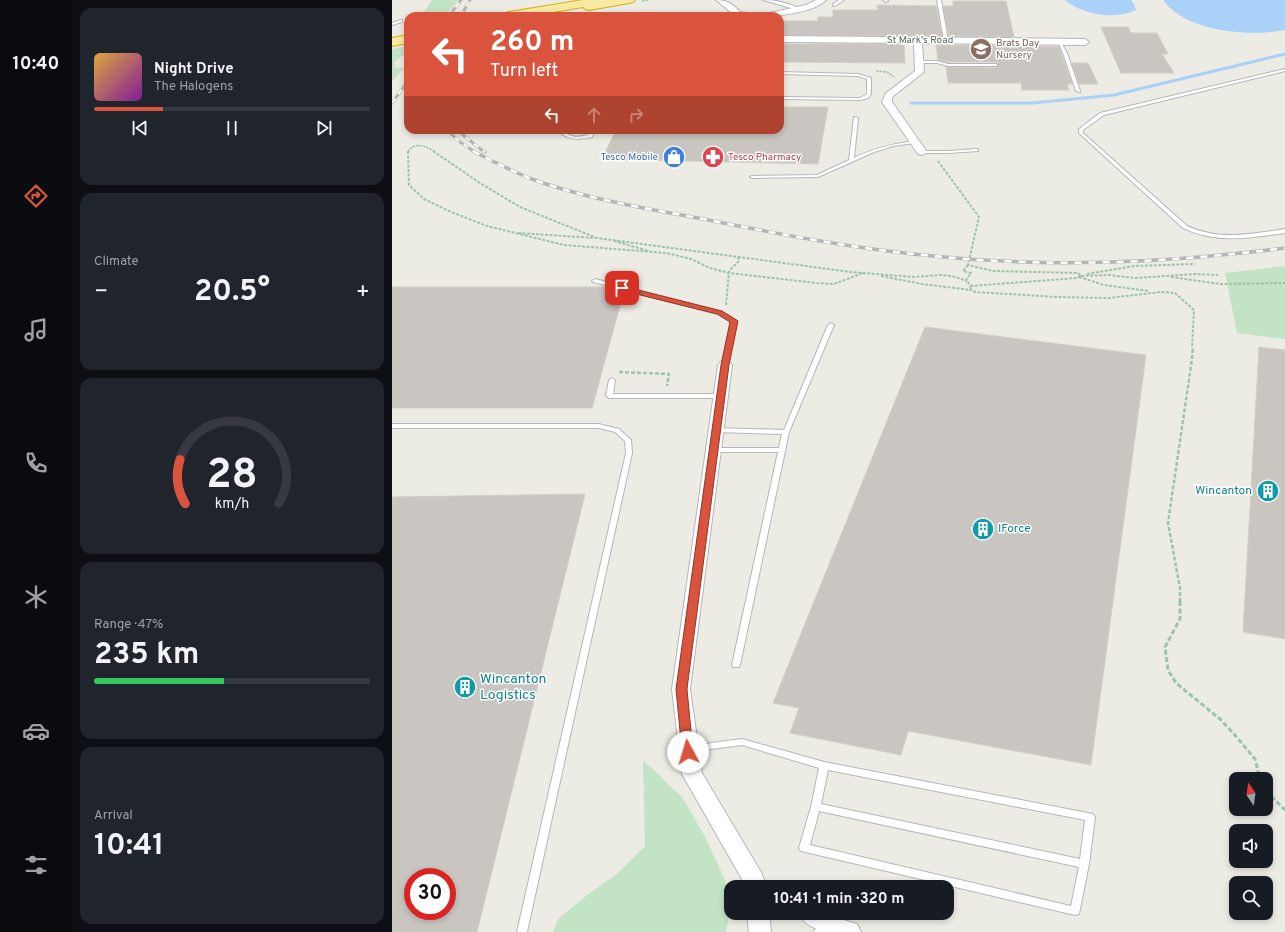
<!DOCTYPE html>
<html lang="en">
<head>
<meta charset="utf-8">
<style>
  :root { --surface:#171b24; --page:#20242c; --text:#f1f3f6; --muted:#9ea1a6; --line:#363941; --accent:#da543d }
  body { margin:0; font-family:Overpass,sans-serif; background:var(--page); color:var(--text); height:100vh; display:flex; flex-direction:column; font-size:15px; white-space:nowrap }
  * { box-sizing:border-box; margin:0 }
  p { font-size:13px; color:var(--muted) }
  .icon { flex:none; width:22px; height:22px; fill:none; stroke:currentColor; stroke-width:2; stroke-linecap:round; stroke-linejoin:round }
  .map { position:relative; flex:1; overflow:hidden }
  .panel { display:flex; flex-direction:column; gap:8px; padding:8px; background:#0d0f14; width:320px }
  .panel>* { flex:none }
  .guide { position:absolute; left:12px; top:12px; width:380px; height:122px; border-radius:12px; box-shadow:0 2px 6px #0003; background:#da543d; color:#fff; overflow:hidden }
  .needle { width:26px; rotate:347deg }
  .fabs { position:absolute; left:837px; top:772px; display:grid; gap:8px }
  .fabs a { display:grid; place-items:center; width:44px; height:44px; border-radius:8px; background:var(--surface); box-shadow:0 2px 6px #0003; font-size:20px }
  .speed { position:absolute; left:12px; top:868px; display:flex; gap:8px; font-size:20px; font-weight:700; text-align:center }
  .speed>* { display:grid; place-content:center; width:52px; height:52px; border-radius:50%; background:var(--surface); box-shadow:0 2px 6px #0003; line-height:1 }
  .speed .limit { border:6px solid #d22; background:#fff; color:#111 }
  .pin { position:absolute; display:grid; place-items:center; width:34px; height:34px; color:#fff; margin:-17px; border-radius:8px; box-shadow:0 2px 6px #0006 }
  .me { position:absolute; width:44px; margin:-22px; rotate:354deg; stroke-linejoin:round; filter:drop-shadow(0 0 3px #0008) }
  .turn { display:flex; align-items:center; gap:14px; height:84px; padding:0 20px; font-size:18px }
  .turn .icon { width:52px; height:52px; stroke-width:2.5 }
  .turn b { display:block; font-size:28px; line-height:34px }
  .lanes { display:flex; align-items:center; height:38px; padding:0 20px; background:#0003; justify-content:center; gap:20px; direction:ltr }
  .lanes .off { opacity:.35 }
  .big { font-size:30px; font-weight:700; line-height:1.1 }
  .panel .tile { flex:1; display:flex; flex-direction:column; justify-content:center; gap:6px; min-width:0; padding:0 14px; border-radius:12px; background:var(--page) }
  .panel .dial { align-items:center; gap:0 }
  .dial svg { height:104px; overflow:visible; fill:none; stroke:var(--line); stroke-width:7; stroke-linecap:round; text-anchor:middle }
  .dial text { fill:var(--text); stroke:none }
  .song { display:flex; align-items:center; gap:12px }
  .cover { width:48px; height:48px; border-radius:6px; background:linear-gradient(135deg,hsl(40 70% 55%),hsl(290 70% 35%)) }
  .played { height:4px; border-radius:2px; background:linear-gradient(90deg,var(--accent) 25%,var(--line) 25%) }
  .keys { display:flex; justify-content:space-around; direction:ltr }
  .heat { display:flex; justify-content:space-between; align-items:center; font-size:22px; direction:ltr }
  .charge { height:6px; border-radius:3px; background:linear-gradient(90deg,#34c759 47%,var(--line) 0) }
  .trip { position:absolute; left:332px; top:880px; width:230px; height:40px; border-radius:12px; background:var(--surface); box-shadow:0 2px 6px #0003; font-weight:700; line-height:40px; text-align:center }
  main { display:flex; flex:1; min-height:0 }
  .dock { display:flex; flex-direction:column; width:72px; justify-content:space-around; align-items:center; background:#090b0e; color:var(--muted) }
  .dock .icon { width:28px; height:28px }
  .dock .on { color:var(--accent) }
  .dock b { font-size:18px; color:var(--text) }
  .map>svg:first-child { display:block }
</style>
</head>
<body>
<main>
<nav class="dock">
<b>10:40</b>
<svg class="icon on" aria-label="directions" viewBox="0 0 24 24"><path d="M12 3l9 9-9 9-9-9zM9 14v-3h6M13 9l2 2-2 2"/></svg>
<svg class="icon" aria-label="music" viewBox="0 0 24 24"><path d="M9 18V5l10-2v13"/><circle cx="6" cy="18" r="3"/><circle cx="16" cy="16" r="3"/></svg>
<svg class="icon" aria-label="phone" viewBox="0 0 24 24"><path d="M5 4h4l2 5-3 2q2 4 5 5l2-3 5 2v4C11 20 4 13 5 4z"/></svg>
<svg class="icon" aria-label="climate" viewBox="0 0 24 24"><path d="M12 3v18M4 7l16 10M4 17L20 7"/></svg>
<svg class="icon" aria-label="car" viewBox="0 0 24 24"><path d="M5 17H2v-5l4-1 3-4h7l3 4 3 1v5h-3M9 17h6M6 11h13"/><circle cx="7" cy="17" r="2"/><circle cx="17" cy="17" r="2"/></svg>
<svg class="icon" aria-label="filters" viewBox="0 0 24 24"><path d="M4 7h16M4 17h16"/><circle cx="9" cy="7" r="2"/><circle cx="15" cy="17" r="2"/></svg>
</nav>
<section class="panel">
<div class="tile">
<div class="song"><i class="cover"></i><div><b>Night Drive</b><p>The Halogens</p></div></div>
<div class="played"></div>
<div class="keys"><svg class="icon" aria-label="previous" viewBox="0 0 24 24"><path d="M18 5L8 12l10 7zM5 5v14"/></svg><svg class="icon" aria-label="pause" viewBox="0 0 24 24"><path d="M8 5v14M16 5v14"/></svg><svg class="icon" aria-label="next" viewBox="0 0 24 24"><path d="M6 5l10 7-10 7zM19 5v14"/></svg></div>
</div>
<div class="tile"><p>Climate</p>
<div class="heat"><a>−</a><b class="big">20.5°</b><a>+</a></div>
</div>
<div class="tile dial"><svg viewBox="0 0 100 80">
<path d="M14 69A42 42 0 1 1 86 69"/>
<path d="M14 69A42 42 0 0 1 10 35" stroke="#da543d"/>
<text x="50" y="56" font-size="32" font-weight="700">28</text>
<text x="50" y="72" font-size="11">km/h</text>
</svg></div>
<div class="tile"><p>Range · 47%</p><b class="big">235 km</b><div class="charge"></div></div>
<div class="tile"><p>Arrival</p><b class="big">10:41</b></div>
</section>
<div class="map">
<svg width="893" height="932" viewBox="0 0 893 932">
  <rect width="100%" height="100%" fill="#edece4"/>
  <path fill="#c3e3c5" d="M40 0H66L53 16H29Z
    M16 46V52L4 60 2 64 5 67 1 68H12L0 81V49Z
    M893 266V339L845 333 833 273Z
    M251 760 291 798 314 839 333 880 337 917 334 932H161L166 919 195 895 226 873 253 846Z"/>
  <path fill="#aad1f8" d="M673 0H739L742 4 744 10C722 20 691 15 673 0Z
    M771 0H893V30C857 37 794 32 771 0Z"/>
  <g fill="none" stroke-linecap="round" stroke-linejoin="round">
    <path stroke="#aad1f8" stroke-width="3" d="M519 103H641L722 95 893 54"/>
  </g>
  <path fill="#c9c6c1" stroke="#d2cec3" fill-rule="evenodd" d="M561 1H614L622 37 557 36 551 6H561Z
    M485 5 544 6 550 36 390 35 392 21H426V17H441V10H486Z
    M709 27H736L739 33H765L776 54H770L782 73H729Z
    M388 44H512L513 63 388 62Z
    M544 45 667 47 680 84H675L677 90H630L629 83H556L554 67 604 68 607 64 604 62H556L546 60Z
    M680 63H696L706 84H687Z
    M388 107H436L426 164 210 159 224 130H388Z
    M0 287H214L232 291 200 408H0Z
    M533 327 754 355 699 765 516 731 509 755 398 733 407 708 381 703Z
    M867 347 893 350V639L851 632Z
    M193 494 85 932H0V497ZM21 877H55V911H21Z"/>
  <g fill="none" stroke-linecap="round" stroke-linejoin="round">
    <g stroke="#b4b6ba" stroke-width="2">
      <path id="service" d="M371 0C383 0 397 3 408 9L406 10Z
        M447 0H452L443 6H441V4Z
        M491 0H495L496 1 494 2Z
        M545 0H549L556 41 554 42 552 41Z
        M9 20H10V22L0 25V23Z
        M666 41H668L675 53 688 91V92L684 91 671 53Z
        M528 61H545L556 64H604L606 65 604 66H556L545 63H527V61Z
        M893 69V71L712 115 691 130V133L795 226C827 241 859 234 893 229V233C857 238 825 244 791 228L687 133V129L708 113Z
        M388 72 466 74 479 78V94L476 98 469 100 388 99V97L468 98 475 94V79L466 76 388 74Z
        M462 117 466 118 462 158C482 148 500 144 522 141L524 142 522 143 501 146 482 152 426 177 360 178 358 177 360 176 425 175 457 160Z
        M165 130C171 130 174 134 180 136 185 138 191 136 196 135L199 130H203L200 137C186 140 175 140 165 130Z
        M584 149H586V151L557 153H530L528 152 530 151H557Z
        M203 279 330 312 344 320 345 321 336 365 333 367 330 365 339 322 326 314 201 282 200 281Z
        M439 323 442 325 397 432 348 665 347 667H341L340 665 386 452H322L319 450 322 448H387L390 434 325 432 322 430 325 428 392 430 436 325Z
        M220 378 223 380 221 394H329L332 396 329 398H217L214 396 217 380Z
        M0 424H207L227 429 239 440 240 453 135 932H125L234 453 233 441 223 432 207 428H0Z
        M350 739 432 762 701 814 703 817 697 864 687 914 683 915 409 851 407 848 419 807 427 768 350 745 319 749 298 755 295 754 293 752 295 750 319 743ZM436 770 693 820 688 859 429 804ZM427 811 687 867 679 906 418 845Z"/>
    </g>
    <g stroke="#b4b6ba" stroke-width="2">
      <path id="minor" d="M324 0C335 0 341 4 348 12L363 14 367 16H337L341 14Z
        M424 0H434C421 13 387 16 369 16L373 14 414 5Z
        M388 36 693 39 697 42 693 45 530 43 532 72 500 97V102L535 152 530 155 526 154 490 102 493 94 523 71 522 43 388 42Z
        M333 361 338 362 340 365 298 689 310 773 370 874 374 887H352L351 881 290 774 280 689 326 365 328 362Z
        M355 913H377L379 932H357Z
        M406 913C425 913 447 910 456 930L455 932C436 932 416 932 406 913Z"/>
    </g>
    <g stroke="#b4b6ba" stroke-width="2">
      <path id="tertiary" d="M445 918 465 924 469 932H422L426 924Z"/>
    </g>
    <g stroke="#deac13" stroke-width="2">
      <path id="trunk" d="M191 0H243L241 2 237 3 197 10 193 9 191 7 138 16H111L113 13 117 12Z
        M16 35V43L0 46V38Z"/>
    </g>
    <path stroke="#9cc4aa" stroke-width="1.5" stroke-dasharray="2.5 1" stroke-linecap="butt" d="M250 1 256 0
      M484 71 495 72 502 77
      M16 152C22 141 34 146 43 152"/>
    <path stroke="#9cc4aa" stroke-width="2" stroke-dasharray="3 1.5" stroke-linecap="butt" d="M16 151 17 185 32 199 59 212 95 226 172 245 274 253 299 259 318 268 337 273 425 283 442 284 471 273
      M41 151 88 183 128 207 205 238 459 272 522 277 549 275 560 276 575 281
      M546 161 587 217 576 265 601 271 686 273 689 276 685 278 579 286
      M126 233 203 238
      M222 241 257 251
      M576 265 571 271 579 273 574 280 579 286 577 288 583 292 666 297 716 298 769 292 783 293 802 310 800 348
      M695 274 743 266 803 264
      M489 276 530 284 579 290
      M689 276 717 275 743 278 804 274 826 275
      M687 277 712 285 757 291
      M779 277 828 284 893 283
      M334 305 337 272 339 269 347 261 346 257"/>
    <path stroke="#9cc4aa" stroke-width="2.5" stroke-dasharray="4 2" stroke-linecap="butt" d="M227 372 277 374 275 386
      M788 602V588L776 523 800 359 801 347"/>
    <path stroke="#9cc4aa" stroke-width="3" stroke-dasharray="5 2.5" stroke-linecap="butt" d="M788 601V619L773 647 776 670 784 683 828 719 842 734 863 759 868 779
      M874 791 893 810"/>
    <use href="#service" fill="#fff" fill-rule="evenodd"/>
    <use href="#minor" fill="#fff" fill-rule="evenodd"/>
    <use href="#tertiary" fill="#fff" fill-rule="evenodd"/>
    <use href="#trunk" fill="#f6eaa2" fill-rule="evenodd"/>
    <g stroke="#b4b5b5" stroke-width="3">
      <path id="rail-far1" d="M57 16 69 0
        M69 16 78 0
        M0 103 16 81
        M55 130 68 142 83 152
        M65 130 92 152"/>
    </g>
    <g stroke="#b4b5b5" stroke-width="3.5">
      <path id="rail" d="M81 151C100 161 118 170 137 178 193 199 253 208 311 219 387 234 463 249 541 256 658 268 776 263 893 248
        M91 151 93 152"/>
    </g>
    <use href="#rail-far1" stroke="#fff" stroke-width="2" stroke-dasharray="5.5" stroke-linecap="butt"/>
    <use href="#rail" stroke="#fff" stroke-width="2.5" stroke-dasharray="7" stroke-linecap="butt"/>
  </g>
  <path fill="#da543d" stroke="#8e3728" d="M228 286H230L330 311 346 321 337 365 295 689 301 752 300 755 296 757 291 755 290 752 284 689 329 365 338 322 325 314 228 290Z"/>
  <defs>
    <g id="school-disc" transform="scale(1.15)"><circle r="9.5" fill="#8d6e63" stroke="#fff"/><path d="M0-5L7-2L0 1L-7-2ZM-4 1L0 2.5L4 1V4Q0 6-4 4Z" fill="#fff"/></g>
    <g id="shop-disc" transform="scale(1.15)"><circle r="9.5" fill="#3f7fe0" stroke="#fff"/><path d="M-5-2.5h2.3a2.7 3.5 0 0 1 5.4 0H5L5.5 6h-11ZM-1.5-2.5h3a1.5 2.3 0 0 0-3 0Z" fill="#fff"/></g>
    <g id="pharmacy-disc" transform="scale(1.15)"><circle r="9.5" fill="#e0444e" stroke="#fff"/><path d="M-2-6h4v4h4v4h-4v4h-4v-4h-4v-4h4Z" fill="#fff"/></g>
    <g id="building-disc" transform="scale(1.15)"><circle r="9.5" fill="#0f9aa8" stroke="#fff"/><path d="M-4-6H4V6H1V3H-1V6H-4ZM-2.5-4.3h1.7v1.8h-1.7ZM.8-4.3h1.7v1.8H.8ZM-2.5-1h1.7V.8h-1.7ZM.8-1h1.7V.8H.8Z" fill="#fff"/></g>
  </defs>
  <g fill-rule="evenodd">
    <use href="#school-disc" x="589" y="49"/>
    <use href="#shop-disc" x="282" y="157"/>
    <use href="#pharmacy-disc" x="321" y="157"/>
    <use href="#building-disc" x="876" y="491"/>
    <use href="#building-disc" x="591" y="529"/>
    <use href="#building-disc" x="73" y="687"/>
  </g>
  <g text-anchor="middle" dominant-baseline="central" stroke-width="3" stroke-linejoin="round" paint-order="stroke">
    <g font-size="10" fill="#5c5f63" stroke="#fff">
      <text x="528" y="40">St Mark's Road</text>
    </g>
    <g font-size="10" fill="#785e54" stroke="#fff" text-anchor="start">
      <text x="604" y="43">Brats Day<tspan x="604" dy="12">Nursery</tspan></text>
    </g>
    <g font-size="10" fill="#366cbe" stroke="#fff" text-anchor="end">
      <text x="266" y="157">Tesco Mobile</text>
    </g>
    <g font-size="10" fill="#be3a42" stroke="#fff" text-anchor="start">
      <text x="336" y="157">Tesco Pharmacy</text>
    </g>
    <g font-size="12" fill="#0d838f" stroke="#fff" text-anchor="end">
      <text x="860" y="491">Wincanton</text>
      <text x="606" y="529" text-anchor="start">IForce</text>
    </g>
    <g font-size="14" fill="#0d838f" stroke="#fff" text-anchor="start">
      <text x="88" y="679">Wincanton<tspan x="88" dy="16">Logistics</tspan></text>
    </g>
  </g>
</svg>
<div class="fabs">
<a><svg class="needle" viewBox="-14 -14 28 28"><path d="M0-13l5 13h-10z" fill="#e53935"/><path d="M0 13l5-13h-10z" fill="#9ea1a6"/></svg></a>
<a><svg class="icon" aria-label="sound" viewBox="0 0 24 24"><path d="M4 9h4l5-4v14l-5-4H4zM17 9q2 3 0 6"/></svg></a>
<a><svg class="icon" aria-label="search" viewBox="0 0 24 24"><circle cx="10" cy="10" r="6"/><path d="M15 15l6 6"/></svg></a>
</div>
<div class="speed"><div class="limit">30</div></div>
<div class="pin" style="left:230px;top:288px;background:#d93025"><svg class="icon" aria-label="arrive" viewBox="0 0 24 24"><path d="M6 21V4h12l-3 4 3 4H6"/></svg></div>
<svg class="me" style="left:296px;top:752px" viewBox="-20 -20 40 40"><circle r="19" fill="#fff"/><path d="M0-13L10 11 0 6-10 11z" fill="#da543d"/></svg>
<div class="trip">10:41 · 1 min · 320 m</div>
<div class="guide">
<div class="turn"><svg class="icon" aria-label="left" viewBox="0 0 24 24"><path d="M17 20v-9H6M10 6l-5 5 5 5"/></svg><div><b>260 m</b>Turn left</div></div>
<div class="lanes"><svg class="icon" aria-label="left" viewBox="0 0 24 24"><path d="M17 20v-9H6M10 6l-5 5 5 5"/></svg><svg class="icon off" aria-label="ahead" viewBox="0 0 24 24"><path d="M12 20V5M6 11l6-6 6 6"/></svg><svg class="icon off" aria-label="right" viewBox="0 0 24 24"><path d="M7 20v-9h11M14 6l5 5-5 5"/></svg></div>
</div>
</div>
</main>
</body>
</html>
